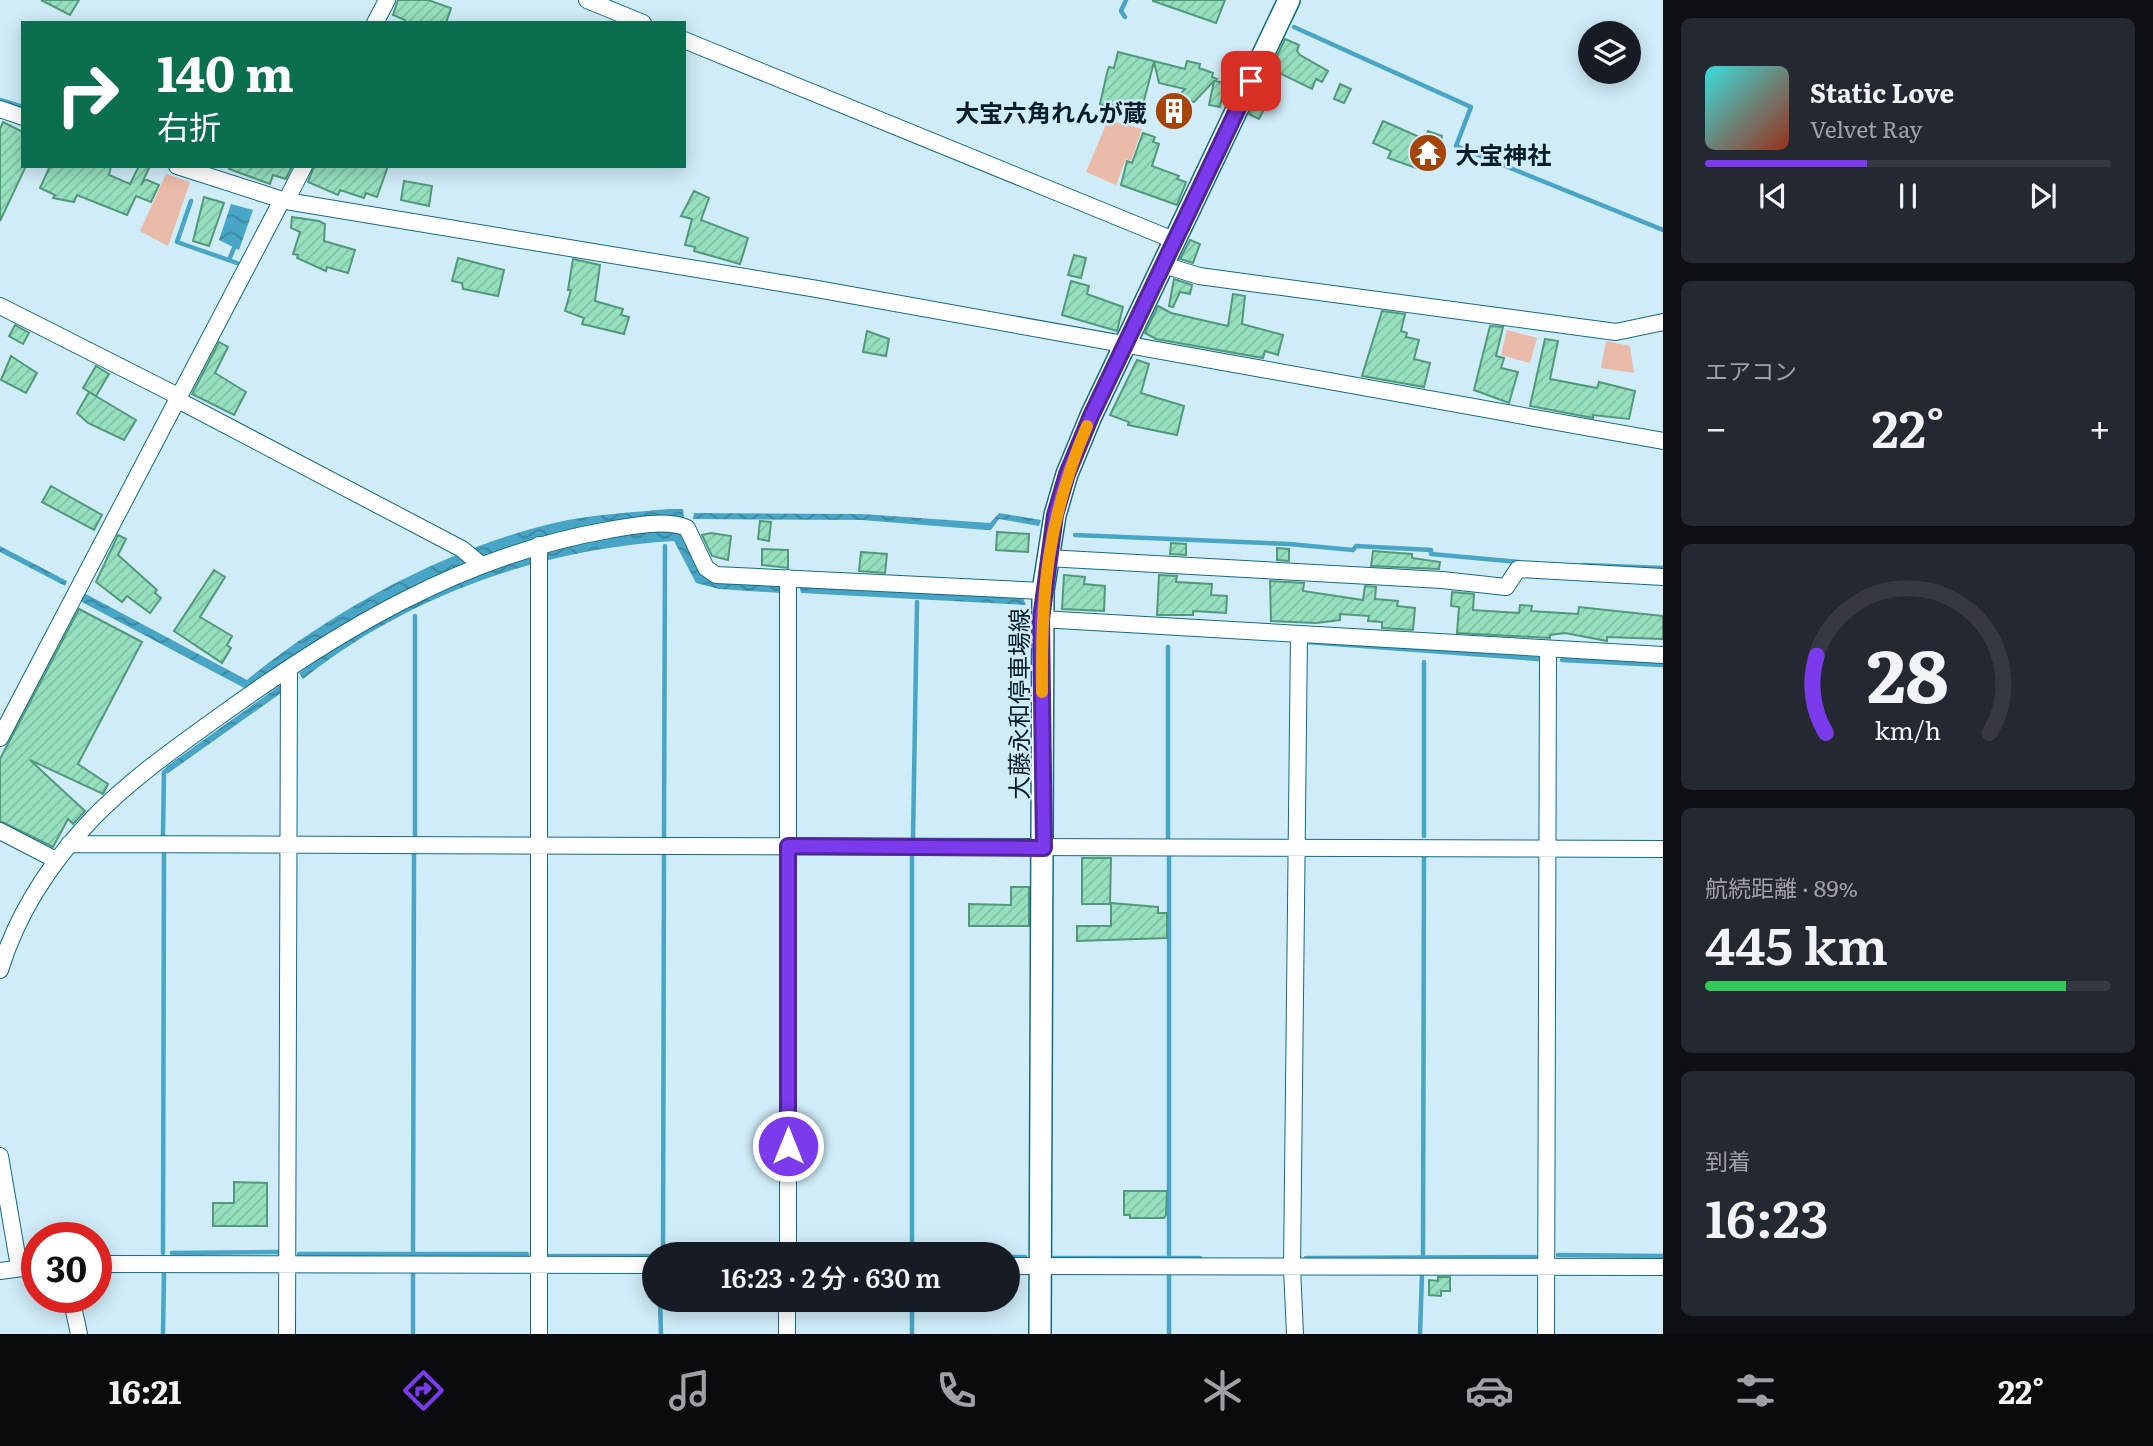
<!DOCTYPE html>
<html lang="ja">
<head>
<meta charset="utf-8">
<style>
  :root { --surface:#171b24; --page:#242831; --text:#f1f3f6; --muted:#9ea1a6; --line:#363941; --accent:#7c3aed }
  body { margin:0; font-family:Literata,"Noto Sans JP",serif; background:var(--page); color:var(--text); height:100vh; display:flex; flex-direction:column; font-size:26px; white-space:nowrap }
  * { box-sizing:border-box; margin:0 }
  p { font-size:23px; color:var(--muted) }
  .icon { flex:none; width:38px; height:38px; fill:none; stroke:currentColor; stroke-width:2; stroke-linecap:round; stroke-linejoin:round }
  .map { position:relative; flex:1; overflow:hidden }
  .panel { display:flex; flex-direction:column; gap:18px; padding:18px; background:#0d0f14; width:490px }
  .panel>* { flex:none }
  .hud { position:absolute; left:21px; top:21px; width:665px; height:147px; border-radius:0px; box-shadow:0 4px 18px #0003; background:#0b6e4f; color:#fff; overflow:hidden }
  .controls { position:absolute; left:1578px; top:21px; display:grid; gap:14px }
  .controls a { display:grid; place-items:center; width:63px; height:63px; border-radius:50%; background:var(--surface); box-shadow:0 4px 18px #0003; font-size:35px }
  .speed { position:absolute; left:21px; top:1222px; display:flex; gap:14px; font-size:35px; font-weight:700; text-align:center }
  .speed>* { display:grid; place-content:center; width:91px; height:91px; border-radius:50%; background:var(--surface); box-shadow:0 4px 18px #0003; line-height:1 }
  .speed .limit { border:10px solid #d22; background:#fff; color:#111 }
  .pin { position:absolute; display:grid; place-items:center; width:60px; height:60px; color:#fff; margin:-30px; border-radius:14px; box-shadow:0 4px 10px #0006 }
  .me { position:absolute; width:77px; margin:-38px; rotate:0deg; stroke-linejoin:round; filter:drop-shadow(0 0 5px #0008) }
  .turn { display:flex; align-items:center; gap:24px; height:147px; padding:0 21px; font-size:32px }
  .turn .icon { width:91px; height:91px; stroke-width:2.5 }
  .turn b { display:block; font-size:49px; line-height:60px }
  .big { font-size:52px; font-weight:600; line-height:1.1 }
  .panel .widget { flex:1; display:flex; flex-direction:column; justify-content:center; gap:10px; min-width:0; padding:0 24px; border-radius:10px; background:var(--page) }
  .panel .dial { align-items:center; gap:0 }
  .dial svg { height:182px; overflow:visible; fill:none; stroke:var(--line); stroke-width:7; stroke-linecap:round; text-anchor:middle }
  .dial text { fill:var(--text); stroke:none }
  .song { display:flex; align-items:center; gap:21px }
  .cover { width:84px; height:84px; border-radius:10px; background:linear-gradient(135deg,hsl(180 70% 55%),hsl(10 70% 35%)) }
  .played { height:7px; border-radius:4px; background:linear-gradient(90deg,var(--accent) 40%,var(--line) 40%) }
  .keys { display:flex; justify-content:space-around; direction:ltr }
  .heat { display:flex; justify-content:space-between; align-items:center; font-size:38px; direction:ltr }
  .charge { height:10px; border-radius:5px; background:linear-gradient(90deg,#34c759 89%,var(--line) 0) }
  .trip { position:absolute; left:642px; top:1242px; width:378px; height:70px; border-radius:35px; background:var(--surface); box-shadow:0 4px 18px #0003; font-weight:600; line-height:70px; text-align:center }
  .dock { display:flex; height:112px; justify-content:space-around; align-items:center; background:#090b0e; color:var(--muted) }
  .dock .icon { width:49px; height:49px }
  .dock .selected { color:var(--accent) }
  .dock b { font-size:32px; color:var(--text) }
  main { display:flex; flex:1; min-height:0 }
  .map>svg:first-child { display:block }
</style>
</head>
<body>
<main>
<div class="map">
<svg width="1663" height="1334" viewBox="0 0 1663 1334">
  <defs>
    <pattern id="water-waves" width="16" height="10" patternUnits="userSpaceOnUse" patternTransform="scale(1.75)"><rect width="16" height="10" fill="#48a5c5"/><path d="M0 5q4-4 8 0t8 0" fill="none" stroke="#3a86a0"/></pattern>
    <pattern id="building-hatch" width="6" height="6" patternUnits="userSpaceOnUse" patternTransform="scale(1.75)"><rect width="6" height="6" fill="#97e0bf"/><path d="M-1 1l2-2M0 6l6-6M5 7l2-2" fill="none" stroke="#80c0a4"/></pattern>
  </defs>
  <rect width="100%" height="100%" fill="#cfecf8"/>
  <path fill="#e9baa7" d="M1108 120 1142 129 1131 161 1126 159 1116 185 1086 172Z
    M166 174 190 182 168 246 140 231Z
    M1507 330 1537 338 1530 363 1501 355Z
    M1606 341 1630 346 1634 373 1601 368Z"/>
  <path fill="url(#water-waves)" d="M231 204 253 210 239 250 219 240Z
    M669 509H683L684 518C648 520 612 521 577 528 455 555 349 619 248 690L80 601 84 593 247 680C335 608 456 543 568 520 601 514 635 512 669 509Z
    M694 513 862 514 990 523 999 513 1041 520 1039 526 999 519 991 530H986L862 520 693 519Z
    M679 532 699 570 779 584 781 593 719 589 696 583 674 541C540 549 409 595 303 679L299 673C395 606 559 521 679 532Z
    M0 546 67 581 65 586 0 552Z
    M799 584 1022 596 1026 605 801 593Z
    M282 684 284 691 167 774 166 767Z"/>
  <g fill="none" stroke-linecap="round" stroke-linejoin="round">
    <path stroke="#48a5c5" stroke-width="4.5" d="M1125 17 1121 11 1126 0
      M1294 27 1471 107 1456 146 1663 230
      M0 100 23 107
      M191 201 177 242 237 263
      M229 260 234 248
      M1075 535 1289 544 1353 550 1356 546 1431 550V554L1519 562
      M1583 565 1663 568
      M1307 642 1538 659
      M1562 660 1663 665
      M163 835 164 772 171 767
      M415 835V616
      M1424 836V662
      M664 838 665 546
      M913 838 917 602
      M1168 839V647
      M1169 854V1258
      M912 855V1255
      M163 1253 164 850
      M172 1253 281 1252
      M299 1254H527
      M413 1254 414 854
      M663 1255 664 854
      M1558 1255 1663 1256
      M549 1256H654
      M1008 1257H1025
      M1423 1257 1424 856
      M1054 1258H1200
      M1306 1258 1535 1257
      M660 1300 661 1334
      M163 1334 164 1271
      M413 1334V1273
      M912 1334V1300
      M1169 1334V1276
      M1420 1334 1422 1274"/>
  </g>
  <path fill="url(#building-hatch)" stroke="#51997a" stroke-width="2" d="M41 0H79L70 15Z
    M398 0H428L451 8 446 23H404L405 20 393 15Z
    M1225 0 1216 23 1153 1V0Z
    M1285 39 1299 45 1297 51 1300 55 1328 71 1322 82 1316 79 1312 89 1271 69Z
    M1118 52 1185 69 1187 61 1200 64 1199 68 1213 73 1212 77 1217 79 1215 81 1230 84 1227 97H1222L1220 107 1209 105 1214 81 1194 102 1178 99 1182 114 1176 119 1168 117 1166 109 1185 89 1159 83 1154 62 1140 116 1110 109 1100 104 1107 73 1109 67 1114 68Z
    M1340 84 1351 89 1344 103 1334 99Z
    M1257 98 1267 103 1259 119 1249 114Z
    M1383 121 1426 140 1428 131 1442 136 1434 164 1430 163 1427 172 1388 158 1391 151 1373 143Z
    M3 122 23 132V166H26L0 221V129Z
    M1143 133 1155 137 1153 142 1159 144 1152 166 1179 176 1177 179 1186 182 1177 205 1121 185 1127 161 1132 163Z
    M50 166H111L109 175 130 184 139 166H150L141 185 145 179 159 185 151 202 136 196 127 215 77 195 74 202 53 198 55 195 40 188Z
    M230 166H292L286 179 273 175 270 184 229 169Z
    M314 166H388L377 197 366 193 364 198 340 190 338 195 308 182Z
    M404 181 432 186 429 206 401 200Z
    M694 191 709 198 701 220 748 238 740 264 694 251 695 247 685 245 692 219 681 216Z
    M204 197 224 203 209 246 193 241Z
    M292 217 319 221 325 224 324 241 355 250 348 273 327 267 326 271 297 258 298 255 293 254 300 232 291 228Z
    M1190 240 1200 244 1193 263 1180 259Z
    M1074 255 1086 258 1081 278 1068 275Z
    M458 258 504 270 498 296 463 289 462 283 452 281Z
    M573 259 600 265 595 301 623 309 621 315 629 317 624 334 582 324 584 318 565 311 571 290H568Z
    M1174 279 1192 285 1190 294 1180 292 1173 307 1169 306Z
    M1071 281 1089 286 1087 294 1123 307 1117 331 1062 315Z
    M1233 294 1245 296 1242 324 1283 335 1278 355 1265 351 1263 358 1156 339 1145 333 1158 306 1171 313 1228 326Z
    M1382 311 1405 314 1401 331 1407 333 1406 337 1419 340 1414 359 1430 363 1424 387 1362 376Z
    M15 325 29 333 23 344 9 336Z
    M1490 326 1503 327 1496 356 1504 358 1501 368 1518 372 1509 403 1474 390Z
    M867 331 889 339 886 356 863 352Z
    M1545 339 1558 341 1550 379 1597 388 1599 382 1635 391 1629 419 1593 415V418L1530 406Z
    M219 342 228 347 215 373 246 392 234 415 192 394Z
    M11 356 37 373 26 393 1 380Z
    M1137 360 1149 364 1141 393 1184 406 1177 435 1128 425 1129 422 1110 415Z
    M96 366 109 374 96 396 83 388Z
    M89 392 136 420 124 440 88 423 77 413Z
    M51 486 102 515 94 530 42 502Z
    M760 521 771 522 769 541 758 539Z
    M997 532 1029 534 1028 552 996 550Z
    M711 533 731 536 728 560 712 556 702 535Z
    M118 535 126 539 118 555 157 590 155 593 161 598 150 613 127 596 122 602 96 582Z
    M1171 543 1186 544V555L1170 554Z
    M1277 548 1289 549V561L1277 560Z
    M762 549 788 550V568L762 565Z
    M1373 551 1412 554V558L1440 562 1439 569 1371 566Z
    M861 552 887 554 885 573 859 571Z
    M214 570 225 577 200 617 232 636 227 645 231 648 222 663 174 631Z
    M1064 575 1085 577 1084 584 1105 586 1104 611 1062 609Z
    M1159 575 1177 576 1176 582 1212 584 1211 595 1227 596 1226 613 1193 611V615H1157Z
    M1270 581 1304 583 1303 591 1363 600 1365 586 1376 587 1375 599 1398 601 1397 606 1415 608 1413 630 1382 628V622L1368 621 1369 616 1340 614V620L1316 623 1271 621Z
    M1452 592 1474 594 1473 610 1519 613 1520 605 1532 606 1531 611 1578 614 1579 607 1663 616V639L1607 637V641L1565 633 1550 635V638L1457 633 1459 607 1451 606Z
    M79 609 142 642 78 764 108 784 103 794 30 760 85 811 73 824 68 819 53 847 0 821V759Z
    M1082 858H1111L1110 904H1082Z
    M1011 887H1029V926H969V904L1011 905Z
    M1111 903 1158 907V913H1167V938L1077 941V926H1111Z
    M234 1182 267 1183V1226H213V1203H234Z
    M1124 1191H1167L1166 1215 1164 1218H1130V1215H1124Z
    M1438 1277H1450V1291H1441V1296L1429 1295V1280L1438 1281Z"/>
  <g fill="none" stroke-linecap="round" stroke-linejoin="round">
    <g stroke="#116b85" stroke-width="18">
      <path id="street" d="M587 0 643 23
        M375 23 387 0
        M684 40 1176 241
        M0 109 23 117
        M177 166 286 201 817 289 1663 441
        M286 201 304 166
        M1164 265 1199 276 1616 332 1663 322
        M0 306 178 396
        M176 399 462 549 480 564
        M539 545V1334
        M1047 558 1442 580 1506 587 1518 569 1663 577
        M1041 619 1663 655
        M0 738 282 200
        M0 831 56 860
        M69 844 1663 849
        M0 970C18 911 51 862 93 818 130 780 174 749 217 718 336 632 462 555 609 530 631 526 666 519 687 528L706 568 716 575 1043 591
        M0 1156 19 1267
        M788 1255V578
        M96 1264 654 1265
        M1008 1266 1663 1267
        M0 1271 37 1266
        M71 1297 79 1334
        M287 1334 289 669
        M787 1334V1300
        M1295 1334 1292 1268 1299 634
        M1546 1334 1548 650"/>
    </g>
    <g stroke="#116b85" stroke-width="24">
      <path id="secondary" d="M1040 1334 1043 591 1055 515 1067 474 1091 416 1289 0"/>
    </g>
    <use href="#street" stroke="#fff" stroke-width="16"/>
    <use href="#secondary" stroke="#fff" stroke-width="21"/>
  </g>
  <g fill="none" stroke-linecap="round" stroke-linejoin="round">
    <g stroke="#51269a" stroke-width="18">
      <path id="route" d="M788 1146V846L1044 848 1041 619 1055 515 1067 474 1091 416 1251 81"/>
    </g>
    <use href="#route" stroke="#7c3aed" stroke-width="12"/>
    <path stroke="#f59e0b" stroke-width="12" d="M1042 692C1041 591 1047 520 1087 426"/>
  </g>
  <defs>
    <g id="building-disc" transform="scale(2.0125)"><circle r="9.5" fill="#a64307" stroke="#cfecf8"/><path d="M-4-6H4V6H1V3H-1V6H-4ZM-2.5-4.3h1.7v1.8h-1.7ZM.8-4.3h1.7v1.8H.8ZM-2.5-1h1.7V.8h-1.7ZM.8-1h1.7V.8H.8Z" fill="#fff"/></g>
    <g id="temple-disc" transform="scale(2.0125)"><circle r="9.5" fill="#a64307" stroke="#cfecf8"/><path d="M0-6L5-2H3V0L6.5 2.5H4V6H1.5V3h-3V6H-4V2.5H-6.5L-3 0V-2H-5Z" fill="#fff"/></g>
  </defs>
  <g fill-rule="evenodd">
    <use href="#building-disc" x="1174" y="111"/>
    <use href="#temple-disc" x="1428" y="153"/>
  </g>
  <g text-anchor="middle" dominant-baseline="central" stroke-width="5" stroke-linejoin="round" paint-order="stroke">
    <g font-size="24" font-weight="bold" fill="#001e29" stroke="#cfecf8" text-anchor="end">
      <text x="1147" y="111">大宝六角れんが蔵</text>
      <text x="1455" y="153" text-anchor="start">大宝神社</text>
    </g>
    <g font-size="24" fill="#001e29" stroke="#cfecf8">
      <text transform="translate(1017 704) rotate(-90)">大藤永和停車場線</text>
    </g>
  </g>
</svg>
<div class="controls">
<a><svg class="icon" aria-label="layers" viewBox="0 0 24 24"><path d="M12 4l9 5-9 5-9-5zM3 14l9 5 9-5"/></svg></a>
</div>
<div class="speed"><div class="limit">30</div></div>
<div class="pin" style="left:1251px;top:81px;background:#d93025"><svg class="icon" aria-label="arrive" viewBox="0 0 24 24"><path d="M6 21V4h12l-3 4 3 4H6"/></svg></div>
<svg class="me" style="left:788px;top:1146px" viewBox="-20 -20 40 40"><circle r="17" fill="#7c3aed" stroke="#fff" stroke-width="3"/><path d="M0-11L8 9 0 5-8 9z" fill="#fff"/></svg>
<div class="trip">16:23 · 2 分 · 630 m</div>
<div class="hud">
<div class="turn"><svg class="icon" aria-label="right" viewBox="0 0 24 24"><path d="M7 20v-9h11M14 6l5 5-5 5"/></svg><div><b>140 m</b>右折</div></div>
</div>
</div>
<section class="panel">
<div class="widget">
<div class="song"><i class="cover"></i><div><b>Static Love</b><p>Velvet Ray</p></div></div>
<div class="played"></div>
<div class="keys"><svg class="icon" aria-label="previous" viewBox="0 0 24 24"><path d="M18 5L8 12l10 7zM5 5v14"/></svg><svg class="icon" aria-label="pause" viewBox="0 0 24 24"><path d="M8 5v14M16 5v14"/></svg><svg class="icon" aria-label="next" viewBox="0 0 24 24"><path d="M6 5l10 7-10 7zM19 5v14"/></svg></div>
</div>
<div class="widget"><p>エアコン</p>
<div class="heat"><a>−</a><b class="big">22°</b><a>+</a></div>
</div>
<div class="widget dial"><svg viewBox="0 0 100 80">
<path d="M14 69A42 42 0 1 1 86 69"/>
<path d="M14 69A42 42 0 0 1 10 35" stroke="#7c3aed"/>
<text x="50" y="56" font-size="32" font-weight="700">28</text>
<text x="50" y="72" font-size="11">km/h</text>
</svg></div>
<div class="widget"><p>航続距離 · 89%</p><b class="big">445 km</b><div class="charge"></div></div>
<div class="widget"><p>到着</p><b class="big">16:23</b></div>
</section>
</main>
<nav class="dock">
<b>16:21</b>
<svg class="icon selected" aria-label="directions" viewBox="0 0 24 24"><path d="M12 3l9 9-9 9-9-9zM9 14v-3h6M13 9l2 2-2 2"/></svg>
<svg class="icon" aria-label="music" viewBox="0 0 24 24"><path d="M9 18V5l10-2v13"/><circle cx="6" cy="18" r="3"/><circle cx="16" cy="16" r="3"/></svg>
<svg class="icon" aria-label="phone" viewBox="0 0 24 24"><path d="M5 4h4l2 5-3 2q2 4 5 5l2-3 5 2v4C11 20 4 13 5 4z"/></svg>
<svg class="icon" aria-label="climate" viewBox="0 0 24 24"><path d="M12 3v18M4 7l16 10M4 17L20 7"/></svg>
<svg class="icon" aria-label="car" viewBox="0 0 24 24"><path d="M5 17H2v-5l4-1 3-4h7l3 4 3 1v5h-3M9 17h6M6 11h13"/><circle cx="7" cy="17" r="2"/><circle cx="17" cy="17" r="2"/></svg>
<svg class="icon" aria-label="filters" viewBox="0 0 24 24"><path d="M4 7h16M4 17h16"/><circle cx="9" cy="7" r="2"/><circle cx="15" cy="17" r="2"/></svg>
<b>22°</b>
</nav>
</body>
</html>
